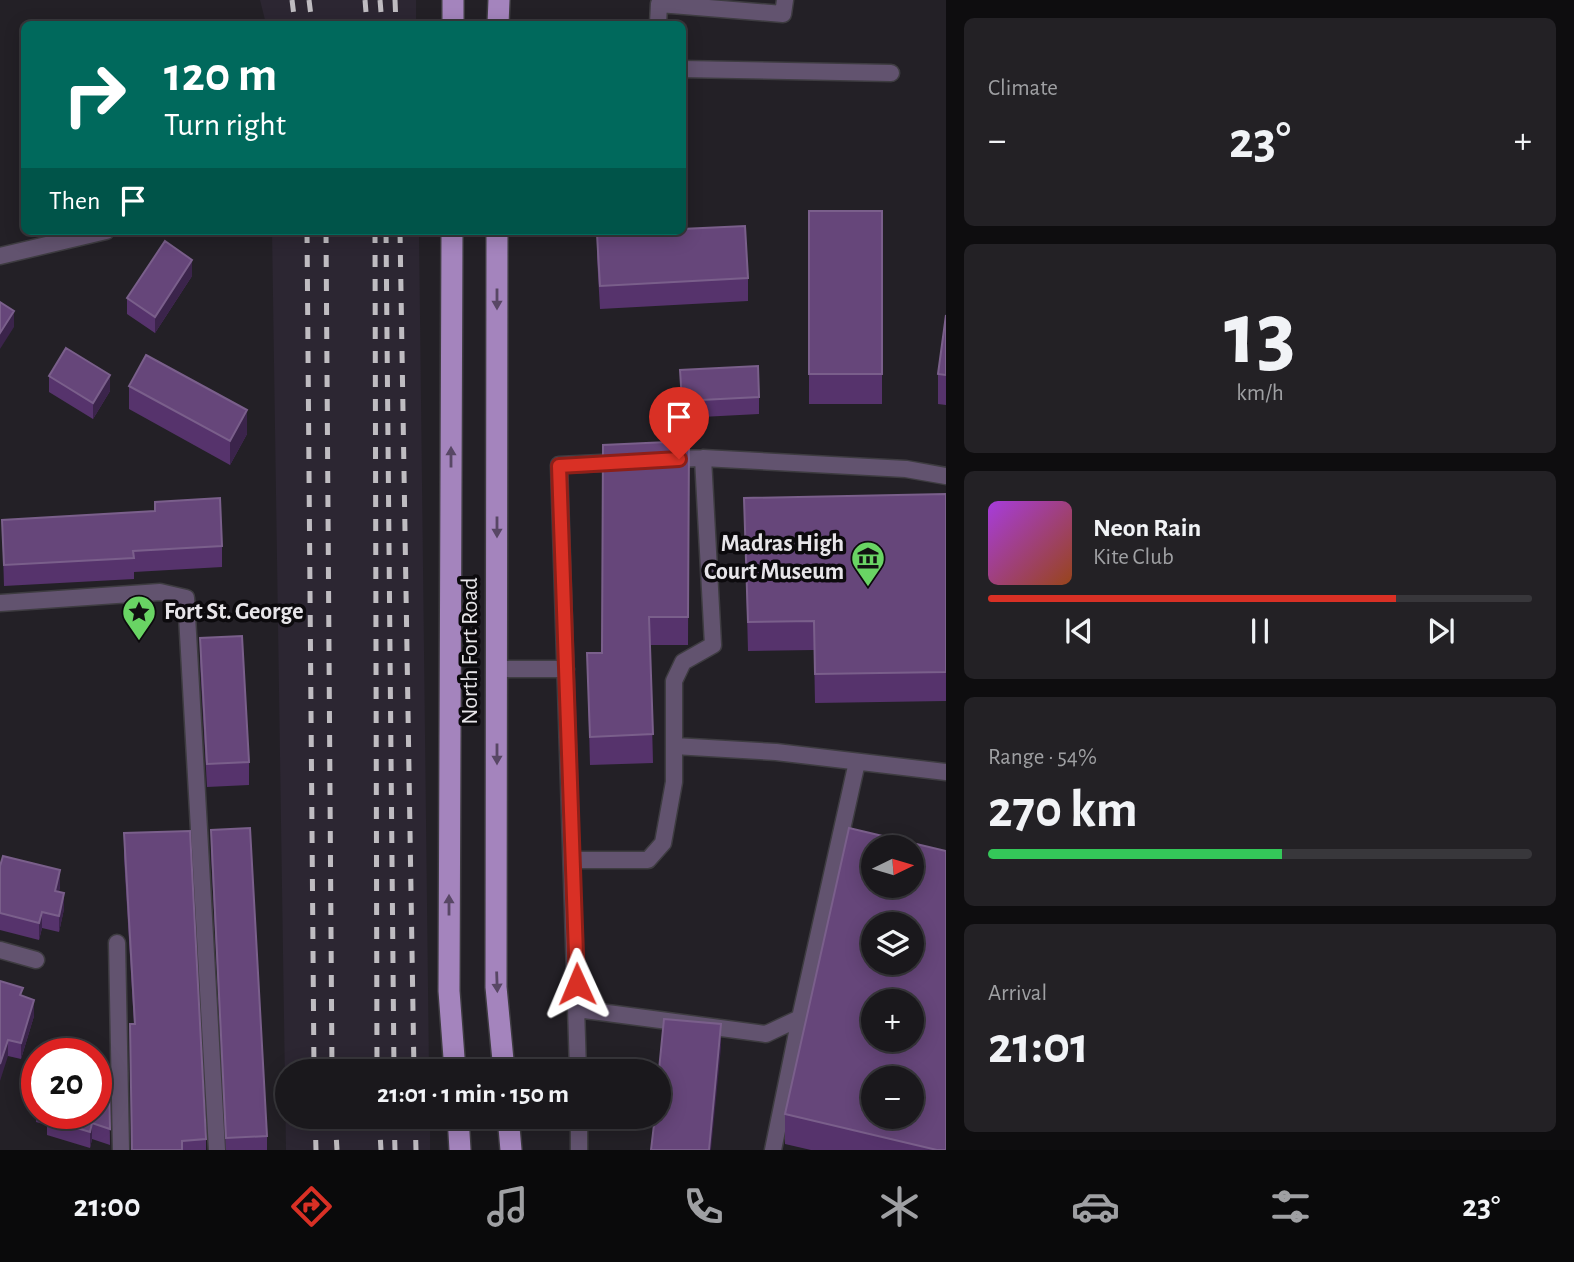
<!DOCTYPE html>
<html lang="en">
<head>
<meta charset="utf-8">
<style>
  :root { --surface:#1a181c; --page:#232125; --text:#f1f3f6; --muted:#9fa0a3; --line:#38373b; --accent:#d93025 }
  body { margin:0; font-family:"Alegreya Sans",sans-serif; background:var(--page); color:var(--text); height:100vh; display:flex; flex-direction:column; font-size:26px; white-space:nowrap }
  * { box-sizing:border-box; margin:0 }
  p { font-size:23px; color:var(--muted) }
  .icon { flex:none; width:38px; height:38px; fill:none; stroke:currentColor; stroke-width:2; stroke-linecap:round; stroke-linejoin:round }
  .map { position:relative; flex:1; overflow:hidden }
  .side { display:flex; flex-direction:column; gap:18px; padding:18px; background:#0e0d0f; width:628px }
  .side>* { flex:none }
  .hud { position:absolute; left:21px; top:21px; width:665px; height:214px; border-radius:10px; box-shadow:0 4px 18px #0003,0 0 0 2px var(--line); background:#00695c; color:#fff; overflow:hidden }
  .needle { width:46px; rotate:85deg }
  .tools { position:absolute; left:861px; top:835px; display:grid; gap:14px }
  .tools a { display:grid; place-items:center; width:63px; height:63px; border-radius:50%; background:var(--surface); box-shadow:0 4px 18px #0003,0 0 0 2px var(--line); font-size:35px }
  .speed { position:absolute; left:21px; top:1038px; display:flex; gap:14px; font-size:35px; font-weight:700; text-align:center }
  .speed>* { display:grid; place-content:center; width:91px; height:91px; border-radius:50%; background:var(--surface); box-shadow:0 4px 18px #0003,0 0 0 2px var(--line); line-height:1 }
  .speed .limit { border:10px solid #d22; background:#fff; color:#111 }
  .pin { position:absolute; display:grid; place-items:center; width:60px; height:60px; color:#fff; margin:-72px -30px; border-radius:50% 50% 50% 0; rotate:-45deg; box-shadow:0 0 7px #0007 }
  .pin .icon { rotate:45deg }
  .me { position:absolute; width:77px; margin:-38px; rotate:359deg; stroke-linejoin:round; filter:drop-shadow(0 0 5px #0008) }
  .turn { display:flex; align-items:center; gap:24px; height:147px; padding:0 28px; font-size:32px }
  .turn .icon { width:91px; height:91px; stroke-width:2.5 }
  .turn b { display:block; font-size:49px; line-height:60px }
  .then { display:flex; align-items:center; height:66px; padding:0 28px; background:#0003; gap:14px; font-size:26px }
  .big { font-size:52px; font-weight:600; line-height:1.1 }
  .side .tile { flex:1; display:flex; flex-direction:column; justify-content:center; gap:10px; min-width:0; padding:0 24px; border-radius:10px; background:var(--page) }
  .side .dial { align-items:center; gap:0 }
  .dial b { font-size:91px; line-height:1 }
  .song { display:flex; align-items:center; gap:21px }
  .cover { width:84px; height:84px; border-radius:10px; background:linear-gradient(135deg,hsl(280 70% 55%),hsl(20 70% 35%)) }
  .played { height:7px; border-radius:4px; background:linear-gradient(90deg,var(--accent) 75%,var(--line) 75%) }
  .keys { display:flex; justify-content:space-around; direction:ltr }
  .heat { display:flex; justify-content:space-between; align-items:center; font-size:38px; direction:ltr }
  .charge { height:10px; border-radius:5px; background:linear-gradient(90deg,#34c759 54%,var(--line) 0) }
  .trip { position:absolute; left:275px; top:1059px; width:396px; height:70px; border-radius:35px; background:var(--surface); box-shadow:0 4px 18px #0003,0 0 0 2px var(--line); font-weight:600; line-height:70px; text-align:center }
  .tabs { display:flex; height:112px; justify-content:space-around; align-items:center; background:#0a0a0b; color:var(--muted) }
  .tabs .icon { width:49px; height:49px }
  .tabs .selected { color:var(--accent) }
  .tabs b { font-size:32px; color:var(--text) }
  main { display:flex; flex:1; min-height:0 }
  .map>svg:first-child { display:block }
</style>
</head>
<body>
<main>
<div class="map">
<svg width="946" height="1150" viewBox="0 0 946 1150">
  <rect width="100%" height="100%" fill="#232026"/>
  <path fill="#2c2632" d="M260 0H416V24H266Z
    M272 231H419L429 1071H287V1116L430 1117V1150H286Z"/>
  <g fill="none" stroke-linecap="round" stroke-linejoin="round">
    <g stroke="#3e3c41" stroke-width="19">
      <path id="lane" d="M658 24 659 4 783 14 785 0
        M682 69 891 73
        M0 256 106 231
        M669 459 703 458
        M0 603 160 592 186 598 217 1150
        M497 669H566
        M674 746 776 752 946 772
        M574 860H648L663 843 674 782V681L683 662 713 645 703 458 906 469 946 476
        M117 943 121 1150
        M0 950 36 960
        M577 1009 766 1034 800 1018 857 762
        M578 1071 559 465 622 462
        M579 1116V1150
        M773 1150 800 1018"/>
    </g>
    <g stroke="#3e3c41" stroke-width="24">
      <path id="primary" d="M453 24V0
        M498 24 499 0
        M452 231 449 991 455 1071
        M497 231 496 987 504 1071
        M458 1116 460 1150
        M508 1116 511 1150"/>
    </g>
    <use href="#lane" stroke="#62536f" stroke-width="16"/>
    <use href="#primary" stroke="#a484bd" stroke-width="21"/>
    <path stroke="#bfbcc1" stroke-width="5" stroke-dasharray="12 12" stroke-linecap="butt" d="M292 0 295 24
      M309 0 312 24
      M365 0 367 24
      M380 0 382 24
      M395 0 396 24
      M307 231 314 1071
      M326 231 332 1071
      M375 231 377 1071
      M386 231 394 1071
      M400 231 414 1071
      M315 1116 316 1150
      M335 1116 337 1150
      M379 1116 381 1150
      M394 1116 395 1150
      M415 1116 416 1150"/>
  </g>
  <path fill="#56336c" d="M809 211H882V404H809Z
    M597 234 748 278V301L600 309 597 257Z
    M192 276 155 333 127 314V298Z
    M946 315V405L938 404V374Z
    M680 370 759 397V414L682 418Z
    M49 376 110 391 93 419 49 392Z
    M129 386 247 434 230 465 129 409Z
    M689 441 688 645H650L653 763 590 765 587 653H602Z
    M946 494V701L815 703 814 650 748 651 744 498Z
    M2 520 222 546V567L134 572V579L4 586Z
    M200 638 249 762V785L207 787 200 662Z
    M211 830 267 1136V1150H226L211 853Z
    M124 833 206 1139V1150H131L134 1024 124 857Z
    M0 866 60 886 59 892 64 909 59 932 42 928 39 940 0 930Z
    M0 981 23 996 34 1016 21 1059 8 1056Z
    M109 1078 110 1145 92 1139 90 1148 47 1135V1125L36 1122 37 1103V1113H96Z
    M785 1114 946 1150H811L785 1144Z"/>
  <path fill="#3b244b" d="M192 260V276L155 333V317Z
    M14 311V327L0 349V333Z
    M110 375V391L93 419V403Z
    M247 410V434L230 465V441Z
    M60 870V886L55 907V891Z
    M64 893V909L59 932V916Z
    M42 912V928L39 940V923Z
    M34 1000V1016L21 1059V1043Z
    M721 1024V1048L711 1150H709Z
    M8 1040V1056L0 1081V1064Z
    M92 1123V1139L90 1148V1132Z"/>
  <path fill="#66467a" stroke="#7a5f8b" stroke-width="2" fill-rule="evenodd" d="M809 211H882V374H809Z
    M745 226 748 278 600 286 597 234 646 231H682V229Z
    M165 241 192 260 155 317 127 298Z
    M0 302 14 311 0 333Z
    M946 315V375L938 374Z
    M66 348 110 375 93 403 49 376Z
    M146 355 247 410 230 441 129 386Z
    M758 366 759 397 682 401 680 370Z
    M689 441 688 617H649L653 734 590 737 587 653H602L603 445Z
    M946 494V672L815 674 814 621 748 622 744 498Z
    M220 498 222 546 133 551 134 558 4 565 2 520 155 511V502Z
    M242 636 249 762 207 764 200 638Z
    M250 828 267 1136 226 1138 211 830Z
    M849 828 946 851V1150H937L785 1114ZM873 847H912V886H873ZM873 924H912V962H873ZM873 1001H912V1040H873ZM873 1078H912V1116H873Z
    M190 831 206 1139 182 1141V1150H132L130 1024H135L124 833Z
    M3 856 60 870 55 891 64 893 59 916 42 912 39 923 0 913V866Z
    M0 981 23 988 20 995 34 1000 21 1043 8 1040 0 1064Z
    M664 1019 721 1024 709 1150H651L655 1116H658V1080Z
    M96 1075 109 1078 110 1129 92 1123 90 1132 47 1119 49 1113H96Z"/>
  <defs><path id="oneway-solid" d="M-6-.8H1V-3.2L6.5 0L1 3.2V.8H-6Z" transform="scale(1.75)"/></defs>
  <g fill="#584765">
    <use href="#oneway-solid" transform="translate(497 299) rotate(90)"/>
    <use href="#oneway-solid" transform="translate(451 457) rotate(-90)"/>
    <use href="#oneway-solid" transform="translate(497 527) rotate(90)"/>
    <use href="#oneway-solid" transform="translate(497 754) rotate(90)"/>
    <use href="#oneway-solid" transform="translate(449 905) rotate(-90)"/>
    <use href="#oneway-solid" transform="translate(497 982) rotate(88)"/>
  </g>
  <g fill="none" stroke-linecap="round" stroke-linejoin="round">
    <g stroke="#8d1f18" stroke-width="18">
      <path id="route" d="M577 984 559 466 679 459"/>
    </g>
    <use href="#route" stroke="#d93025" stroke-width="12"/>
  </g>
  <defs>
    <g id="museum-pin" transform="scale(1.75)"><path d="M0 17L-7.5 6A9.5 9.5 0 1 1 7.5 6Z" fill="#69d464" stroke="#0c0a0d"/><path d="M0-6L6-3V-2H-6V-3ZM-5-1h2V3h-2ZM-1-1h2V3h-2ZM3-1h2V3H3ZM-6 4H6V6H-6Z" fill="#111"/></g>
    <g id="sight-pin" transform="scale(1.75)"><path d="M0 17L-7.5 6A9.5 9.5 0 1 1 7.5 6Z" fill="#69d464" stroke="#0c0a0d"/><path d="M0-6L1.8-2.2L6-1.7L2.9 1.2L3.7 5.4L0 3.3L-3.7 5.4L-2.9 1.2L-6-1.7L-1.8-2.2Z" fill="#111"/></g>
  </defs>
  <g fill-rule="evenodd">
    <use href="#museum-pin" x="868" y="558"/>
    <use href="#sight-pin" x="139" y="612"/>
  </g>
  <g text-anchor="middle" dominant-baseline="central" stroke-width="7" stroke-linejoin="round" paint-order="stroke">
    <g font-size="24" font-weight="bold" fill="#e7e5e9" stroke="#0c0a0d" text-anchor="end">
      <text x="844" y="544">Madras High<tspan x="844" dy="28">Court Museum</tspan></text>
      <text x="164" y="612" text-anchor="start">Fort St. George</text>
    </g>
    <g font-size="24" fill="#e7e5e9" stroke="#0c0a0d">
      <text transform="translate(470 651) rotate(-90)">North Fort Road</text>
    </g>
  </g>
</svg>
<div class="tools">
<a><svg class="needle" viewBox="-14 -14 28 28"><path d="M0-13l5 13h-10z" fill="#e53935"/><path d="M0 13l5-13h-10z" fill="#9fa0a3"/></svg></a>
<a><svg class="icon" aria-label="layers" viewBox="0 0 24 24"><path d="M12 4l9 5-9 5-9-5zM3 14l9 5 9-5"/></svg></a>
<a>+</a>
<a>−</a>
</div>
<div class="speed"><div class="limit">20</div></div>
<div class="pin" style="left:679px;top:459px;background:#d93025"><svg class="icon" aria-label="arrive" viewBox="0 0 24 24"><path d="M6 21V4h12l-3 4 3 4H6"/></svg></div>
<svg class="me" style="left:577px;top:984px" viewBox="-20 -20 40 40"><path d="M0-17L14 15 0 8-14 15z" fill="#d93025" stroke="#fff" stroke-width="4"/></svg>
<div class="trip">21:01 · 1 min · 150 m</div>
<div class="hud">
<div class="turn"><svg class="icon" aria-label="right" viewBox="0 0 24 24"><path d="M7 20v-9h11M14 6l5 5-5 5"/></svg><div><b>120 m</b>Turn right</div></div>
<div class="then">Then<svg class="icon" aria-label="arrive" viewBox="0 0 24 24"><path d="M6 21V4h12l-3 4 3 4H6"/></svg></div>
</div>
</div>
<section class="side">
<div class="tile"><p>Climate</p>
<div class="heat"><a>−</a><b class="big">23°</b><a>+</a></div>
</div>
<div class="tile dial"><b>13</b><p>km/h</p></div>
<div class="tile">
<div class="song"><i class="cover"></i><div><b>Neon Rain</b><p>Kite Club</p></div></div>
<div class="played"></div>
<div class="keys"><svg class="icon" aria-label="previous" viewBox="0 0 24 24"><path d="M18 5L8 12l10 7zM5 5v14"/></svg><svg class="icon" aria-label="pause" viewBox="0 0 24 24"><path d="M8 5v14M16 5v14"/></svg><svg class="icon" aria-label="next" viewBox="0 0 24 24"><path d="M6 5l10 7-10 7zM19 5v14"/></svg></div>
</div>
<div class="tile"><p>Range · 54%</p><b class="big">270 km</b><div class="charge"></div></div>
<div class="tile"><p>Arrival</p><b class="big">21:01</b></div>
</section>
</main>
<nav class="tabs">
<b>21:00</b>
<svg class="icon selected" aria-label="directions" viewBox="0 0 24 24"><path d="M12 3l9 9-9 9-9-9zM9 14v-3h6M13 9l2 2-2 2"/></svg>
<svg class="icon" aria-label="music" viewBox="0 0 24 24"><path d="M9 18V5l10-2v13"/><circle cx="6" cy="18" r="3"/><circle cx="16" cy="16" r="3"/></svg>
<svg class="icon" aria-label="phone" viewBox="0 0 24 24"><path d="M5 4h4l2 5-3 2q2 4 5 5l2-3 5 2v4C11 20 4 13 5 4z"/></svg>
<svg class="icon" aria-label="climate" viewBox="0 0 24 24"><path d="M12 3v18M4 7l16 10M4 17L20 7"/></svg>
<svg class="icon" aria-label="car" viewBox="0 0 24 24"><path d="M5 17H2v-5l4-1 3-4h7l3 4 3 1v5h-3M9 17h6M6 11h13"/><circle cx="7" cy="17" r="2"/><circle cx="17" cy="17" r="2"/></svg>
<svg class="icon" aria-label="filters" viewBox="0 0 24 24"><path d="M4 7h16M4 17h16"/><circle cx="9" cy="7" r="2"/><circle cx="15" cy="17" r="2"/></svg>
<b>23°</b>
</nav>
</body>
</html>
